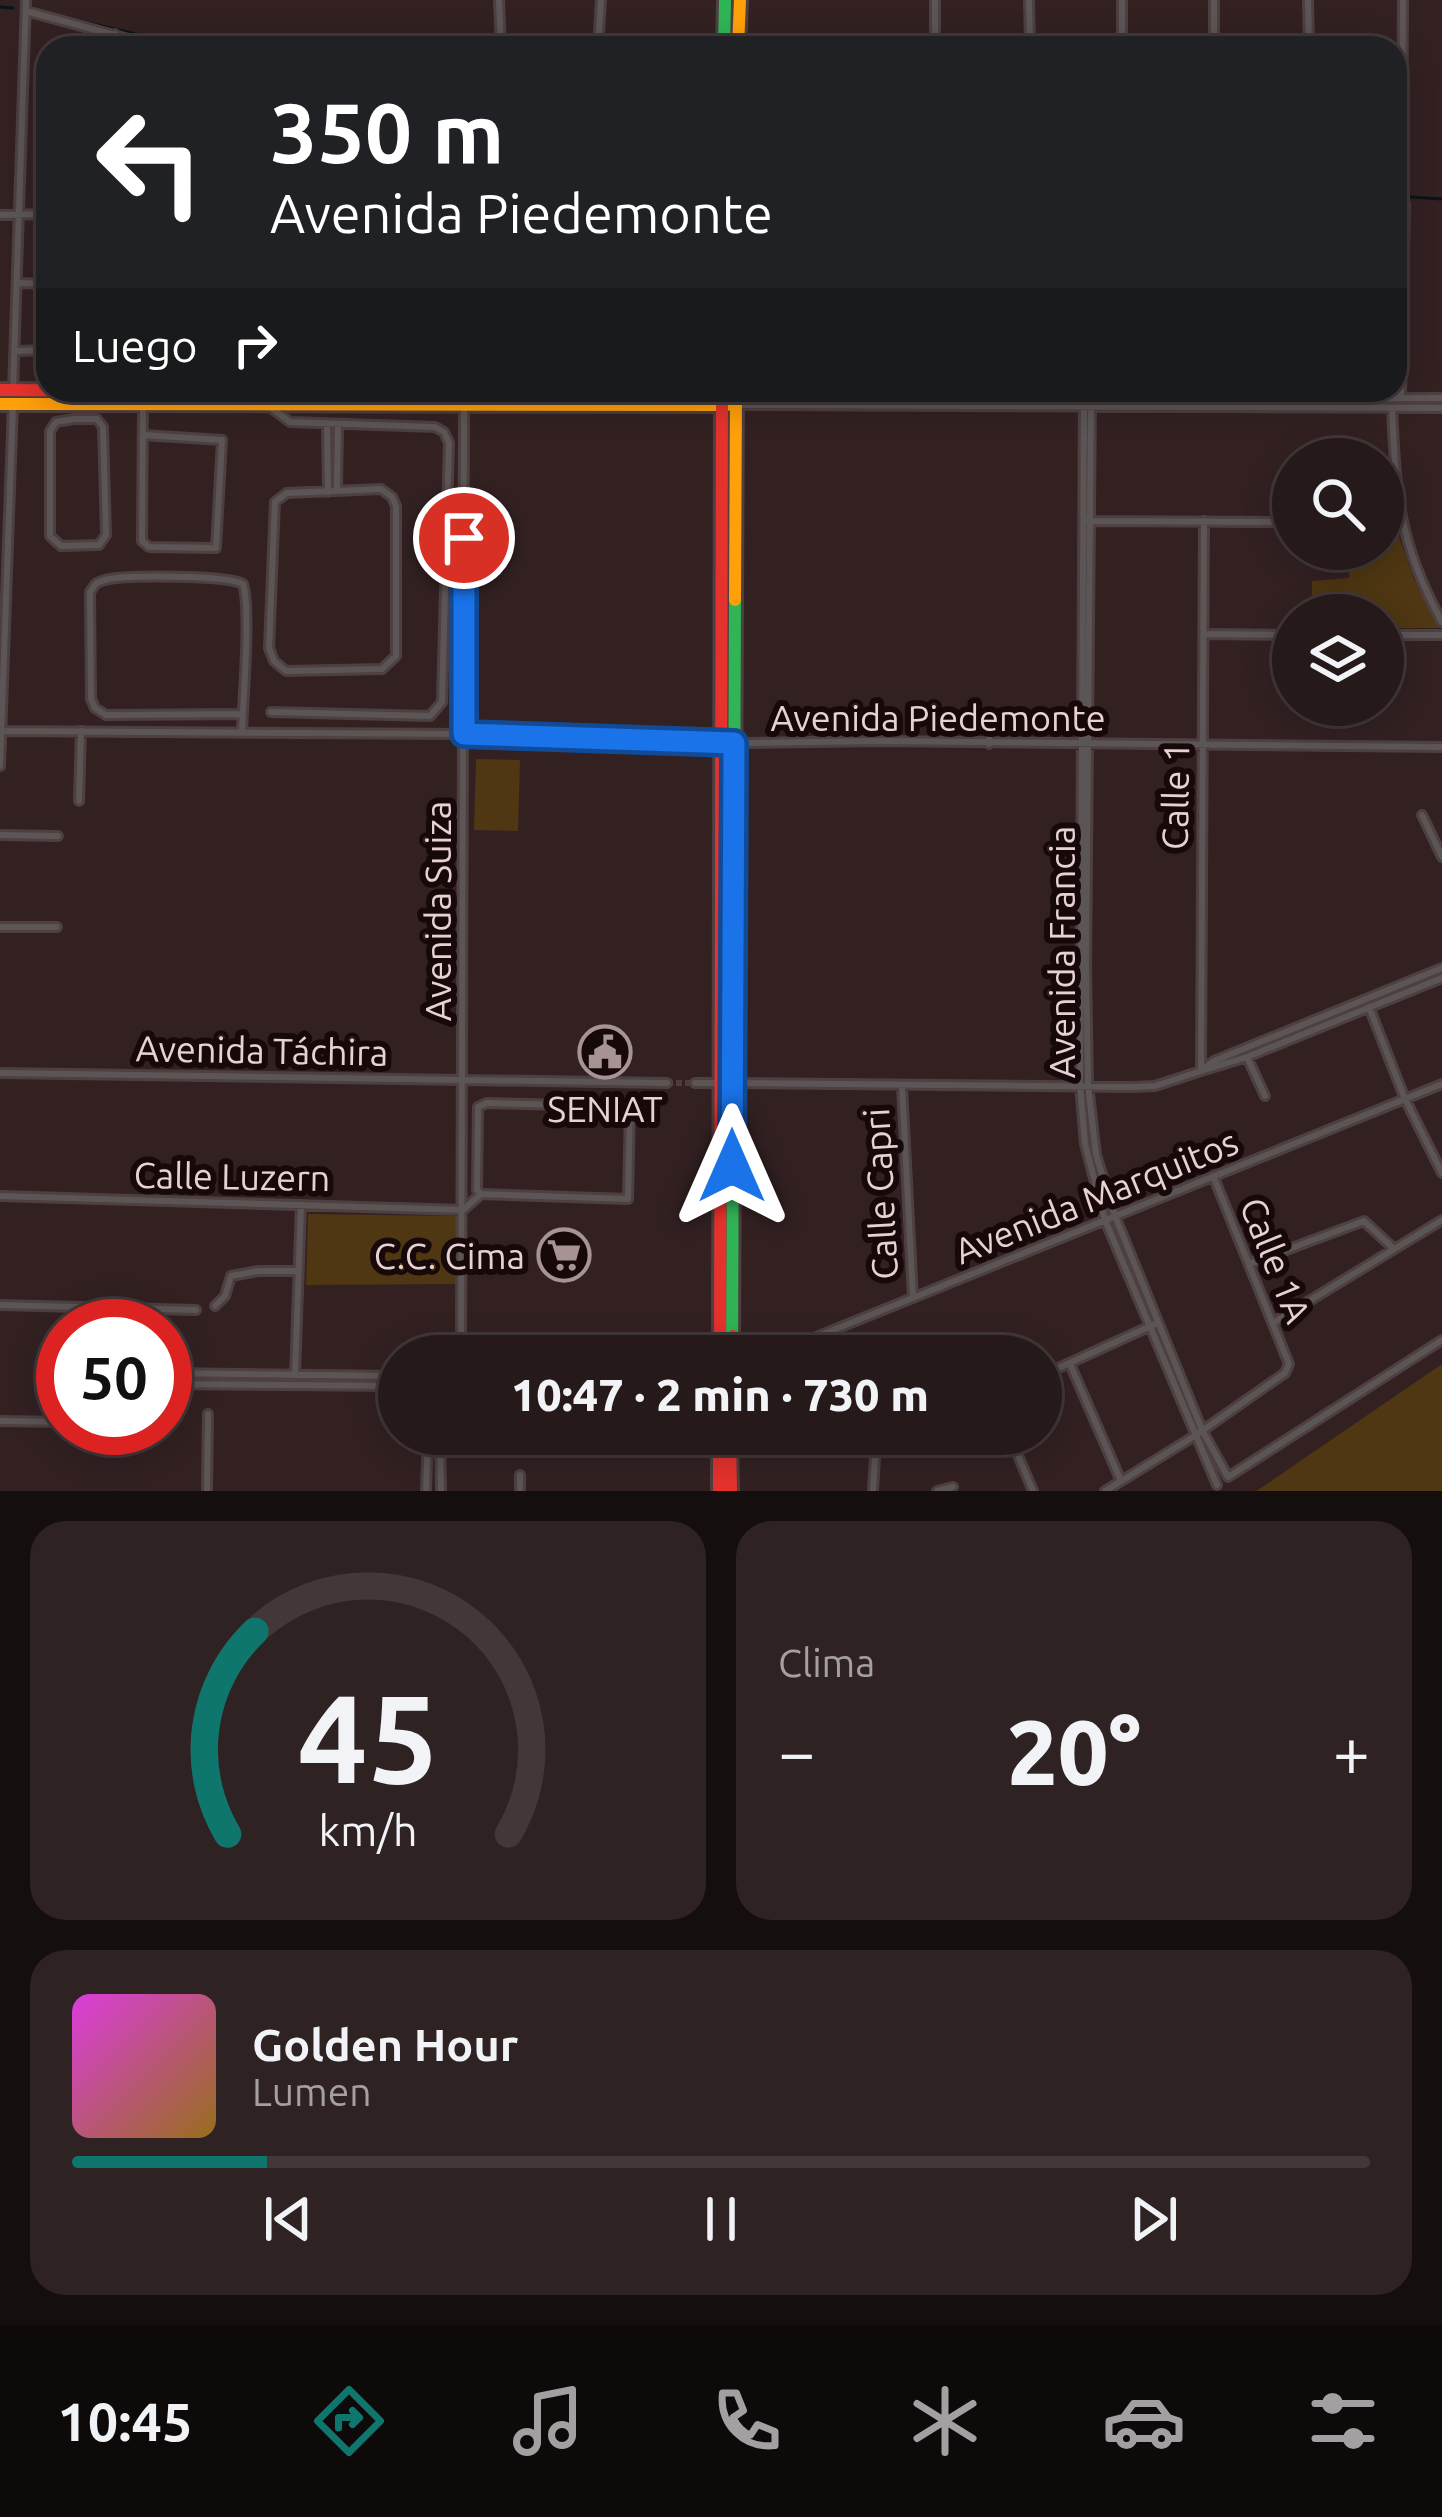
<!DOCTYPE html>
<html lang="es">
<head>
<meta charset="utf-8">
<style>
  :root { --surface:#26191a; --page:#2e2223; --text:#f1f3f6; --muted:#a4a0a2; --line:#423839; --accent:#0f766e }
  body { margin:0; font-family:Ubuntu,sans-serif; background:var(--page); color:var(--text); height:100vh; display:flex; flex-direction:column; font-size:45px; white-space:nowrap }
  * { box-sizing:border-box; margin:0 }
  p { font-size:39px; color:var(--muted) }
  .icon { flex:none; width:66px; height:66px; fill:none; stroke:currentColor; stroke-width:2; stroke-linecap:round; stroke-linejoin:round }
  .map { position:relative; height:1491px; overflow:hidden }
  .details { display:flex; flex-direction:column; gap:30px; padding:30px; background:#150e0e; flex:1 }
  .details>* { flex:none }
  .banner { position:absolute; left:36px; top:36px; width:1371px; height:366px; border-radius:36px; box-shadow:0 6px 30px #0003,0 0 0 3px var(--line); background:#202124; color:#fff; overflow:hidden }
  .buttons { position:absolute; left:1272px; top:438px; display:grid; gap:24px }
  .buttons a { display:grid; place-items:center; width:132px; height:132px; border-radius:50%; background:var(--surface); box-shadow:0 6px 30px #0003,0 0 0 3px var(--line); font-size:60px }
  .speed { position:absolute; left:36px; top:1299px; display:flex; gap:24px; font-size:60px; font-weight:700; text-align:center }
  .speed>* { display:grid; place-content:center; width:156px; height:156px; border-radius:50%; background:var(--surface); box-shadow:0 6px 30px #0003,0 0 0 3px var(--line); line-height:1 }
  .speed .limit { border:18px solid #d22; background:#fff; color:#111 }
  .pin { position:absolute; display:grid; place-items:center; width:102px; height:102px; color:#fff; margin:-51px; border:6px solid #fff; border-radius:50%; box-shadow:0 3px 12px #0007 }
  .me { position:absolute; width:132px; margin:-66px; rotate:0deg; stroke-linejoin:round; filter:drop-shadow(0 0 9px #0008) }
  .turn { display:flex; align-items:center; gap:42px; height:252px; padding:0 36px; font-size:54px }
  .turn .icon { width:156px; height:156px; stroke-width:2.5 }
  .turn b { display:block; font-size:84px; line-height:102px }
  .then { display:flex; align-items:center; height:114px; padding:0 36px; background:#0003; gap:24px; font-size:45px }
  .big { font-size:90px; font-weight:800; line-height:1.1 }
  .details .tile { flex:1; display:flex; flex-direction:column; justify-content:center; gap:18px; min-width:0; padding:0 42px; border-radius:36px; background:var(--page) }
  .details .dial { align-items:center; gap:0 }
  .dial svg { height:312px; overflow:visible; fill:none; stroke:var(--line); stroke-width:7; stroke-linecap:round; text-anchor:middle }
  .dial text { fill:var(--text); stroke:none }
  .song { display:flex; align-items:center; gap:36px }
  .cover { width:144px; height:144px; border-radius:18px; background:linear-gradient(135deg,hsl(300 70% 55%),hsl(40 70% 35%)) }
  .played { height:12px; border-radius:6px; background:linear-gradient(90deg,var(--accent) 15%,var(--line) 15%) }
  .keys { display:flex; justify-content:space-around; direction:ltr }
  .heat { display:flex; justify-content:space-between; align-items:center; font-size:66px; direction:ltr }
  .details .tiles { flex:1; display:grid; gap:30px; grid-template-columns:1fr 1fr }
  .tile:last-child { grid-column:span 2 }
  .trip { position:absolute; left:378px; top:1335px; width:684px; height:120px; border-radius:60px; background:var(--surface); box-shadow:0 6px 30px #0003,0 0 0 3px var(--line); font-weight:800; line-height:120px; text-align:center }
  .tab-bar { display:flex; height:192px; justify-content:space-around; align-items:center; background:#0f0a0a; color:var(--muted) }
  .tab-bar .icon { width:84px; height:84px }
  .tab-bar .selected { color:var(--accent) }
  .tab-bar b { font-size:54px; color:var(--text) }
  .map>svg:first-child { display:block }
</style>
</head>
<body>
<div class="map">
<svg width="1442" height="1491" viewBox="0 0 1442 1491">
  <rect width="100%" height="100%" fill="#332122"/>
  <path fill="#4e3712" d="M1383 529H1396L1414 579 1439 628H1383V615H1312V581L1349 578 1350 549H1383Z
    M476 759 520 760 518 831 474 830Z
    M308 1214 457 1216 456 1284 306 1285Z
    M1442 1364V1491H1256L1261 1488Z"/>
  <g fill="none" stroke-linecap="round" stroke-linejoin="round">
    <path stroke="#081415" stroke-width="3" d="M0 7 13 8
      M41 12 196 48
      M1395 196 1442 199"/>
    <path stroke="#4e3b3c" stroke-width="6" stroke-dasharray="6 3" stroke-linecap="butt" d="M667 1083H695"/>
    <g stroke="#4e3f40" stroke-width="12">
      <path id="street" d="M499 0 501 48
        M1029 0 1030 48
        M1122 0V48
        M1308 0 1309 48
        M26 11 162 48
        M112 48 115 34
        M598 48 601 0
        M935 48V0
        M1214 48V0
        M1402 165 1403 0
        M0 215 48 214
        M18 283 48 284
        M17 351 48 350
        M13 391 26 0
        M738 393 1091 399 1442 398
        M1401 398 1405 204
        M1084 399 1080 1085 1085 1144 1105 1220 1217 1485
        M1091 399 1086 968 1088 1085 1096 1155 1115 1216 1202 1430 1228 1477
        M738 405 1442 408
        M270 407 290 422 435 427 444 432 449 443 442 702 430 716 271 712
        M1392 408C1396 495 1399 544 1442 622
        M74 419H97L103 427 106 535 99 545 61 546 50 536V431L56 422Z
        M327 423 328 492
        M143 435 222 440 216 548 149 547 142 541 143 404
        M381 489 392 497 396 506V656L382 669 286 671 274 661 269 648 275 502 287 493Z
        M337 491 338 424
        M1087 521 1293 522
        M1383 522 1400 523
        M1204 634 1293 635
        M1383 635H1442
        M2 731 464 734 742 743 881 741 1442 747
        M242 732C243 700 251 609 243 584 227 575 125 575 105 580 94 583 96 584 90 592L91 699 95 708 106 715 243 714
        M989 744V724
        M0 766 13 404
        M79 801 81 731
        M1422 815 1442 857
        M0 835 58 836
        M0 927H57
        M1442 968 1214 1061 1201 1071 1247 1057 1442 978
        M1369 1007 1405 1099 1442 1173
        M1247 1057 1265 1096
        M0 1073 667 1083
        M695 1083H721
        M733 1083 1132 1087 1155 1086 1201 1071 1204 521
        M902 1086 913 1298
        M0 1196 463 1210 481 1194 628 1199 630 1107 487 1103 478 1107 477 1190 481 1194
        M1249 1264 1364 1221 1392 1247
        M0 1305 196 1310
        M215 1306 225 1296 231 1276 258 1271H299
        M1273 1323 1442 1220
        M461 1356 464 406
        M769 1356 1442 1084
        M1070 1364 1121 1481
        M165 1373 399 1376
        M295 1375 301 1205
        M1041 1376 1155 1324
        M165 1384 399 1386
        M0 1421 63 1422
        M440 1434 441 1491
        M1009 1434 1033 1491
        M1228 1477 1442 1340
        M207 1491 208 1414
        M426 1491 428 1434
        M520 1491V1475
        M873 1491 875 1457 887 1434
        M937 1491 953 1487
        M1105 1491 1196 1435 1285 1373 1289 1364 1214 1178"/>
    </g>
    <g stroke="#4e3f40" stroke-width="18">
      <path id="fast" d="M724 48 725 0
        M768 390 777 394
        M732 1356 735 600"/>
    </g>
    <g stroke="#4e3f40" stroke-width="18">
      <path id="slow" d="M738 48 740 0
        M0 404 727 405
        M735 600 736 390"/>
    </g>
    <g stroke="#4e3f40" stroke-width="18">
      <path id="jam" d="M0 390 725 394
        M733 1336 740 1349 754 1356
        M720 1356 722 390
        M719 1434V1491
        M730 1434 731 1491"/>
    </g>
    <use href="#street" stroke="#5c5555" stroke-width="6"/>
    <use href="#fast" stroke="#30b455" stroke-width="12"/>
    <use href="#slow" stroke="#ff9f0a" stroke-width="12"/>
    <use href="#jam" stroke="#e5322d" stroke-width="12"/>
  </g>
  <g fill="none" stroke-linecap="round" stroke-linejoin="round">
    <g stroke="#114b97" stroke-width="30">
      <path id="route" d="M464 538V734L734 743 732 1166"/>
    </g>
    <use href="#route" stroke="#1a73e8" stroke-width="21"/>
  </g>
  <defs>
    <g id="civic-ring" transform="scale(2.7)"><circle r="9.5" fill="#17090a" stroke="#a89394" stroke-width="1.5"/><path d="M-.6-6.5H3V-4.5H.6V-3L4-1V1h2V6H-6V1h2V-1L-.6-3ZM-1.2 2.5V6h2.4V2.5Z" fill="#a89394"/></g>
    <g id="supermarket-ring" transform="scale(2.7)"><circle r="9.5" fill="#17090a" stroke="#a89394" stroke-width="1.5"/><path d="M-6-5.5h2.5l.6 2H6L4.5 2H-2.5L-4.4-4H-6ZM-1.5 3.2a1.3 1.3 0 1 0 .1 0ZM3 3.2a1.3 1.3 0 1 0 .1 0Z" fill="#a89394"/></g>
  </defs>
  <g fill-rule="evenodd">
    <use href="#civic-ring" x="605" y="1052"/>
    <use href="#supermarket-ring" x="564" y="1255"/>
  </g>
  <g text-anchor="middle" dominant-baseline="central" stroke-width="12" stroke-linejoin="round" paint-order="stroke">
    <g font-size="36" fill="#e7d1d1" stroke="#17090a">
      <text x="938" y="717">Avenida Piedemonte</text>
      <text transform="translate(1175 796) rotate(-89)">Calle 1</text>
      <text transform="translate(437 911) rotate(-90)">Avenida Suiza</text>
      <text transform="translate(1061 952) rotate(-90)">Avenida Francia</text>
      <text transform="translate(262 1050) rotate(1)">Avenida Táchira</text>
      <text transform="translate(232 1176) rotate(1)">Calle Luzern</text>
      <text transform="translate(880 1194) rotate(-93)">Calle Capri</text>
      <text transform="translate(1096 1196) rotate(-22)">Avenida Marquitos</text>
      <text transform="translate(1276 1260) rotate(68)">Calle 1A</text>
    </g>
    <g font-size="36" fill="#e7d1d1" stroke="#17090a">
      <text x="605" y="1108">SENIAT</text>
      <text x="525" y="1255" text-anchor="end">C.C. Cima</text>
    </g>
  </g>
</svg>
<div class="buttons">
<a><svg class="icon" aria-label="search" viewBox="0 0 24 24"><circle cx="10" cy="10" r="6"/><path d="M15 15l6 6"/></svg></a>
<a><svg class="icon" aria-label="layers" viewBox="0 0 24 24"><path d="M12 4l9 5-9 5-9-5zM3 14l9 5 9-5"/></svg></a>
</div>
<div class="speed"><div class="limit">50</div></div>
<div class="pin" style="left:464px;top:538px;background:#d93025"><svg class="icon" aria-label="arrive" viewBox="0 0 24 24"><path d="M6 21V4h12l-3 4 3 4H6"/></svg></div>
<svg class="me" style="left:732px;top:1166px" viewBox="-20 -20 40 40"><path d="M0-17L14 15 0 8-14 15z" fill="#1a73e8" stroke="#fff" stroke-width="4"/></svg>
<div class="trip">10:47 · 2 min · 730 m</div>
<div class="banner">
<div class="turn"><svg class="icon" aria-label="left" viewBox="0 0 24 24"><path d="M17 20v-9H6M10 6l-5 5 5 5"/></svg><div><b>350 m</b>Avenida Piedemonte</div></div>
<div class="then">Luego<svg class="icon" aria-label="right" viewBox="0 0 24 24"><path d="M7 20v-9h11M14 6l5 5-5 5"/></svg></div>
</div>
</div>
<section class="details">
<div class="tiles">
<div class="tile dial"><svg viewBox="0 0 100 80">
<path d="M14 69A42 42 0 1 1 86 69"/>
<path d="M14 69A42 42 0 0 1 21 17" stroke="#0f766e"/>
<text x="50" y="56" font-size="32" font-weight="700">45</text>
<text x="50" y="72" font-size="11">km/h</text>
</svg></div>
<div class="tile"><p>Clima</p>
<div class="heat"><a>−</a><b class="big">20°</b><a>+</a></div>
</div>
<div class="tile">
<div class="song"><i class="cover"></i><div><b>Golden Hour</b><p>Lumen</p></div></div>
<div class="played"></div>
<div class="keys"><svg class="icon" aria-label="previous" viewBox="0 0 24 24"><path d="M18 5L8 12l10 7zM5 5v14"/></svg><svg class="icon" aria-label="pause" viewBox="0 0 24 24"><path d="M8 5v14M16 5v14"/></svg><svg class="icon" aria-label="next" viewBox="0 0 24 24"><path d="M6 5l10 7-10 7zM19 5v14"/></svg></div>
</div>
</div>
</section>
<nav class="tab-bar">
<b>10:45</b>
<svg class="icon selected" aria-label="directions" viewBox="0 0 24 24"><path d="M12 3l9 9-9 9-9-9zM9 14v-3h6M13 9l2 2-2 2"/></svg>
<svg class="icon" aria-label="music" viewBox="0 0 24 24"><path d="M9 18V5l10-2v13"/><circle cx="6" cy="18" r="3"/><circle cx="16" cy="16" r="3"/></svg>
<svg class="icon" aria-label="phone" viewBox="0 0 24 24"><path d="M5 4h4l2 5-3 2q2 4 5 5l2-3 5 2v4C11 20 4 13 5 4z"/></svg>
<svg class="icon" aria-label="climate" viewBox="0 0 24 24"><path d="M12 3v18M4 7l16 10M4 17L20 7"/></svg>
<svg class="icon" aria-label="car" viewBox="0 0 24 24"><path d="M5 17H2v-5l4-1 3-4h7l3 4 3 1v5h-3M9 17h6M6 11h13"/><circle cx="7" cy="17" r="2"/><circle cx="17" cy="17" r="2"/></svg>
<svg class="icon" aria-label="filters" viewBox="0 0 24 24"><path d="M4 7h16M4 17h16"/><circle cx="9" cy="7" r="2"/><circle cx="15" cy="17" r="2"/></svg>
</nav>
</body>
</html>
